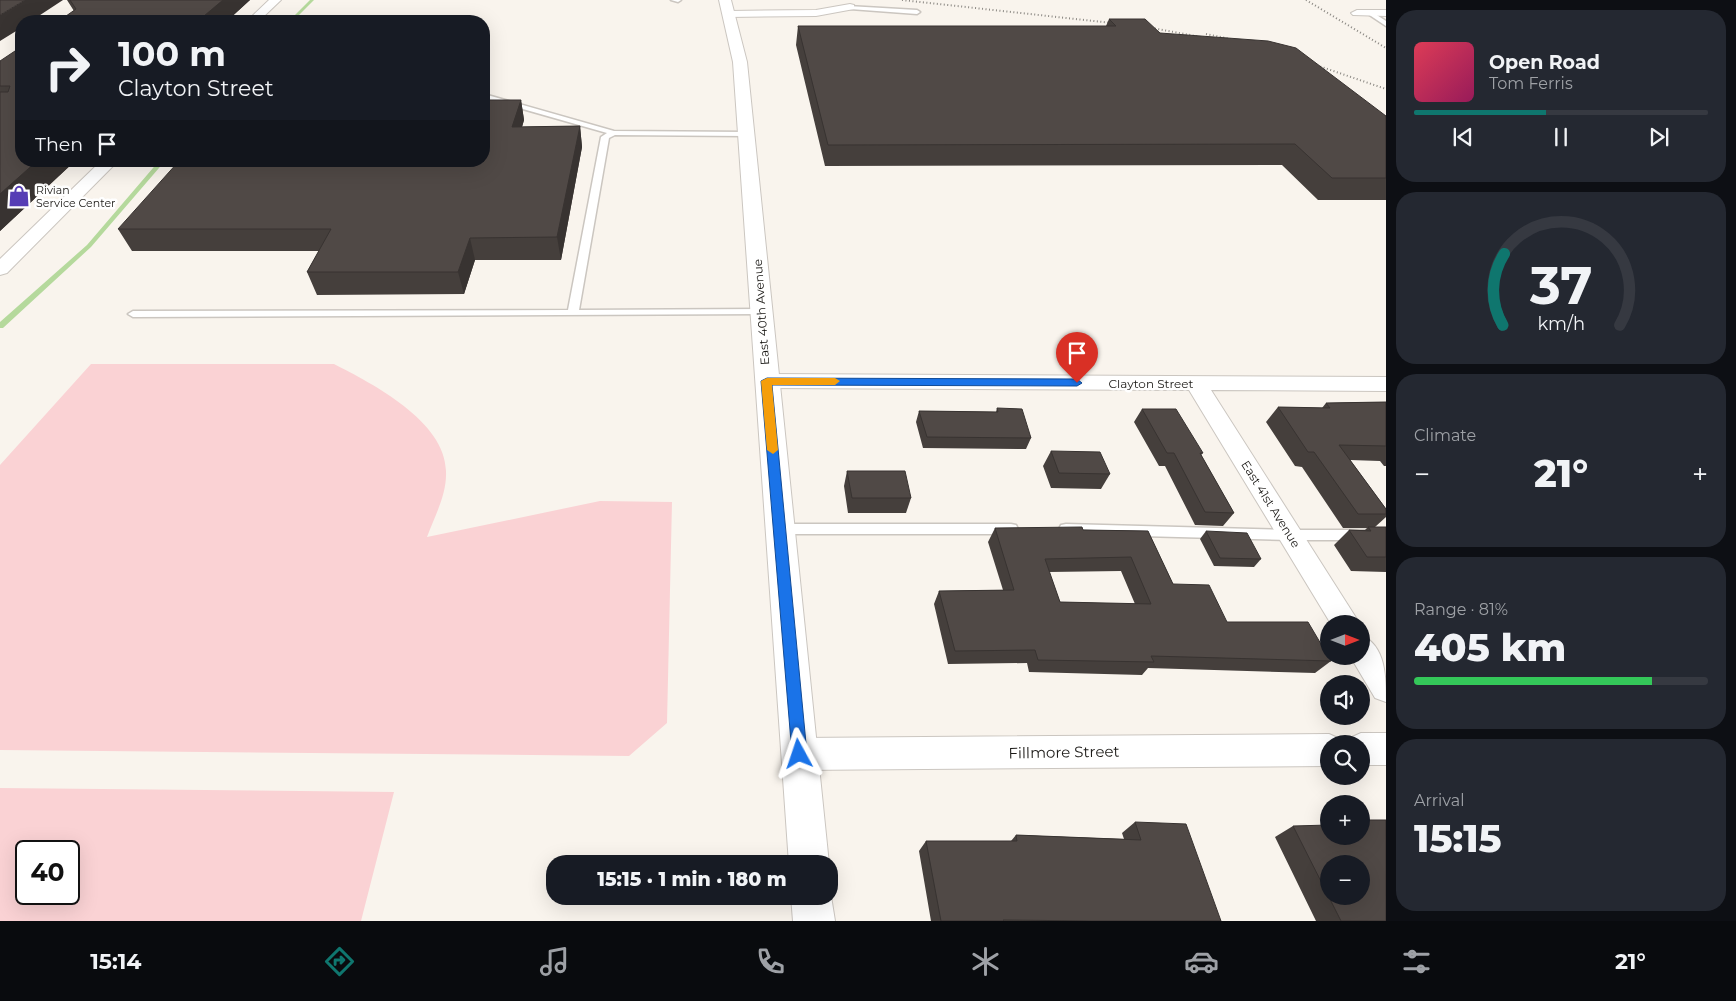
<!DOCTYPE html>
<html lang="en">
<head>
<meta charset="utf-8">
<style>
  :root { --surface:#171b24; --page:#242831; --text:#f1f3f6; --muted:#9ea1a6; --line:#363941; --accent:#0f766e }
  body { margin:0; font-family:Montserrat,sans-serif; background:var(--page); color:var(--text); height:100vh; display:flex; flex-direction:column; font-size:19px; white-space:nowrap }
  * { box-sizing:border-box; margin:0 }
  p { font-size:16px; color:var(--muted) }
  .icon { flex:none; width:28px; height:28px; fill:none; stroke:currentColor; stroke-width:2; stroke-linecap:round; stroke-linejoin:round }
  .map { position:relative; flex:1; overflow:hidden }
  .drawer { display:flex; flex-direction:column; gap:10px; padding:10px; background:#0d0f14; width:350px }
  .drawer>* { flex:none }
  .guide { position:absolute; left:15px; top:15px; width:475px; height:152px; border-radius:20px; box-shadow:0 5px 20px #0002; background:#171b24; color:var(--text); overflow:hidden }
  .needle { width:32px; rotate:90deg }
  .tools { position:absolute; left:1320px; top:615px; display:grid; gap:10px }
  .tools a { display:grid; place-items:center; width:50px; height:50px; border-radius:50%; background:var(--surface); box-shadow:0 5px 20px #0002; font-size:25px }
  .speed { position:absolute; left:15px; top:840px; display:flex; gap:10px; font-size:25px; font-weight:700; text-align:center }
  .speed>* { display:grid; place-content:center; width:65px; height:65px; border-radius:50%; background:var(--surface); box-shadow:0 5px 20px #0002; line-height:1 }
  .speed .limit { border:2px solid #111; border-radius:8px; background:#fff; color:#111 }
  .pin { position:absolute; display:grid; place-items:center; width:42px; height:42px; color:#fff; margin:-51px -21px; border-radius:50% 50% 50% 0; rotate:-45deg; box-shadow:0 0 5px #0007 }
  .pin .icon { rotate:45deg }
  .me { position:absolute; width:55px; margin:-28px; rotate:355deg; stroke-linejoin:round; filter:drop-shadow(0 0 4px #0008) }
  .turn { display:flex; align-items:center; gap:18px; height:105px; padding:0 20px; font-size:22px }
  .turn .icon { width:65px; height:65px; stroke-width:2.5 }
  .turn b { display:block; font-size:35px; line-height:42px }
  .then { display:flex; align-items:center; height:48px; padding:0 20px; background:#0003; gap:10px; font-size:19px }
  .big { font-size:38px; font-weight:800; line-height:1.1 }
  .drawer .widget { flex:1; display:flex; flex-direction:column; justify-content:center; gap:8px; min-width:0; padding:0 18px; border-radius:20px; background:var(--page) }
  .drawer .dial { align-items:center; gap:0 }
  .dial svg { height:130px; overflow:visible; fill:none; stroke:var(--line); stroke-width:7; stroke-linecap:round; text-anchor:middle }
  .dial text { fill:var(--text); stroke:none }
  .song { display:flex; align-items:center; gap:15px }
  .cover { width:60px; height:60px; border-radius:8px; background:linear-gradient(135deg,hsl(350 70% 55%),hsl(330 70% 35%)) }
  .played { height:5px; border-radius:2px; background:linear-gradient(90deg,var(--accent) 45%,var(--line) 45%) }
  .keys { display:flex; justify-content:space-around; direction:ltr }
  .heat { display:flex; justify-content:space-between; align-items:center; font-size:28px; direction:ltr }
  .charge { height:8px; border-radius:4px; background:linear-gradient(90deg,#34c759 81%,var(--line) 0) }
  .trip { position:absolute; left:546px; top:855px; width:292px; height:50px; border-radius:20px; background:var(--surface); box-shadow:0 5px 20px #0002; font-weight:800; line-height:50px; text-align:center }
  .tab-bar { display:flex; height:80px; justify-content:space-around; align-items:center; background:#090b0e; color:var(--muted) }
  .tab-bar .icon { width:35px; height:35px }
  .tab-bar .selected { color:var(--accent) }
  .tab-bar b { font-size:22px; color:var(--text) }
  main { display:flex; flex:1; min-height:0 }
  .map>svg:first-child { display:block }
</style>
</head>
<body>
<main>
<div class="map">
<svg width="1386" height="921" viewBox="0 0 1386 921">
  <rect width="100%" height="100%" fill="#f9f4ed"/>
  <path fill="#fad2d4" fill-rule="evenodd" d="M91 364H334C373 384 445 421 446 471 447 495 435 515 427 537L600 501 672 502 667 723 629 756 0 750V465Z
    M0 788 394 792 361 921H0ZM26 851H69V894H26Z"/>
  <g fill="none" stroke-linecap="round" stroke-linejoin="round">
    <path fill="#b5d99c" fill-rule="evenodd" d="M310 0H314L293 21H289Z
      M159 161H165L91 247 3 328H0V322L87 245Z"/>
    <g stroke="#cbc6c0" stroke-width="3">
      <path id="lane" d="M671 0H681L678 2Z
        M848 6 917 10 920 12 917 14 850 9Z
        M1368 12H1372L1386 21V26L1368 14Z
        M484 94 614 131 749 132 750 134 746 136 615 135 609 138 579 310 762 309 766 310V314L133 317 128 314 133 311 568 310 601 137 607 133 484 98Z
        M779 524H1011L1016 525 1018 529 1016 533 1011 534H779L774 533 772 529 774 525Z
        M1066 524 1290 530H1386V540H1290L1066 534 1061 533 1059 529 1061 525Z"/>
    </g>
    <g stroke="#cbc6c0" stroke-width="2">
      <path id="street" d="M269 0H281L259 21H247Z
        M850 4 854 5V9L816 16 729 17 723 14 729 11 816 10Z
        M1357 10H1386V16L1353 15 1351 13Z
        M101 161H118L7 273 0 275V259Z
        M767 374 1386 377V391L1211 390 1360 624H1331L1189 390 767 388 759 386 756 381 759 376Z
        M1361 635C1386 646 1386 677 1386 702L1375 698 1350 656H1361Z
        M1361 733H1386V765H1361V744H1347L1350 738Z
        M1329 734 1340 739 1342 744H1329V766L799 770 788 765 783 754 788 743 799 738Z"/>
    </g>
    <g stroke="#cbc6c0" stroke-width="2">
      <path id="secondary" d="M719 0H731L747 62 829 864H789L733 62Z
        M830 890 835 921H793L791 896H830Z"/>
    </g>
    <use href="#lane" fill="#fff" fill-rule="evenodd"/>
    <use href="#street" fill="#fff" fill-rule="evenodd"/>
    <use href="#secondary" fill="#fff" fill-rule="evenodd"/>
    <path stroke="#8b8883" stroke-width="2" stroke-dasharray="1 2.5" stroke-linecap="butt" d="M902 0 1121 24
      M1306 0 1386 48
      M1141 26 1212 39
      M1206 34 1240 41
      M1307 62 1386 89"/>
  </g>
  <path fill="#453f3c" fill-rule="evenodd" d="M67 0H250L227 21H59L74 11Z
    M1109 19 1160 33 1386 116V200H1318L1282 165 825 166 796 45 798 26H1106Z
    M0 61 75 161 0 231Z
    M521 100 524 120 522 127 580 126 582 147 561 260H475L464 294 317 295 307 272 319 251H132L118 229Z
    M1386 402V466H1384L1380 461 1350 460 1386 509V517L1375 527H1386V572L1351 571 1334 545 1349 530H1365L1367 528H1343L1302 467 1295 466 1266 422 1278 407 1322 408 1326 403Z
    M997 408 1031 438 1026 449 923 448 916 422 919 411 996 412Z
    M1142 409 1203 453 1201 455 1234 513 1223 526 1195 525 1165 466H1159L1134 422Z
    M1051 451 1110 474 1101 489 1051 488 1043 466Z
    M847 471 911 498 906 513H848L844 486Z
    M995 528 1148 531 1173 584 1227 622 1331 661 1315 673 1148 668 1142 675 1029 672 1027 663 948 664 934 604 939 591 1003 590 988 542ZM1121 571 1135 604 1060 602 1049 572Z
    M1206 531 1261 559 1254 567 1214 566 1200 539Z
    M1366 820H1386V921H1316L1275 837 1293 826 1361 836V822Z
    M1135 822 1221 921H931L919 851 926 841H1011L1016 835 1124 839 1122 833Z"/>
  <path fill="#383331" d="M25 0H63L31 21H21V28L0 41V15Z
    M223 0H250L227 21H198Z
    M521 100 524 120 516 147 512 127Z
    M580 126 582 147 561 260 557 237Z
    M37 161H75L0 231V194Z
    M470 238 475 260 464 294 458 272Z"/>
  <path fill="#504946" stroke="#383331" fill-rule="evenodd" d="M0 0H25L0 15Z
    M70 0H223L198 21H59L76 9Z
    M1109 19H1145L1160 33 1268 41 1296 48 1386 116V178H1332L1295 144 828 145 798 26H1116Z
    M21 47V161H37L0 194V92H8L10 86H0V61Z
    M484 100H521L512 127 580 126 557 237 470 238 458 272H307L331 229H118L179 161H484Z
    M1386 402V446L1339 445 1386 509V514H1358L1314 452H1308L1278 407 1330 408 1326 403Z
    M997 408 1022 409 1031 438 927 437 919 411 998 412Z
    M1142 409H1176L1203 453H1200L1234 513 1205 512 1174 453H1167Z
    M1051 451 1100 452 1110 474 1059 473Z
    M847 471H905L911 498H852Z
    M1082 527 1083 530 1148 531 1173 584 1209 585 1227 622H1308L1331 661 1151 656 1154 662 1038 660 1035 650 955 651 939 591 1014 590 995 528ZM1131 557 1151 604 1060 602 1045 559Z
    M1368 527H1386V557H1367L1349 530 1371 531Z
    M1206 531 1247 533 1261 559 1220 558Z
    M1366 820H1386V921H1341L1293 826 1329 825V836H1361V824H1368ZM1329 864H1361V896H1329Z
    M1135 822 1186 824 1221 921H1091L1003 920 1004 921H941L926 841H1017L1016 835 1141 840Z"/>
  <path fill="#1a73e8" stroke="#114b97" d="M767 378 1077 379 1082 383 1077 386 772 385 807 754 805 759 799 761 794 759 792 754 761 381Z"/>
  <path fill="#f59e0b" d="M767 378H835L840 381 835 385H772L778 450 773 454 767 450 761 381Z"/>
  <defs>
    <g id="shop-bare" transform="scale(1.725)"><path d="M-5-2.5h2.3a2.7 3.5 0 0 1 5.4 0H5L5.5 6h-11ZM-1.5-2.5h3a1.5 2.3 0 0 0-3 0Z" fill="#563db5" stroke="#fff" stroke-width="2.5" paint-order="stroke"/></g>
  </defs>
  <g fill-rule="evenodd">
    <use href="#shop-bare" x="19" y="196"/>
  </g>
  <g text-anchor="middle" dominant-baseline="central" stroke-width="5" stroke-linejoin="round" paint-order="stroke">
    <g font-size="11" fill="#1c1a17" stroke="#fff" text-anchor="start">
      <text x="36" y="190">Rivian<tspan x="36" dy="13">Service Center</tspan></text>
    </g>
    <g font-size="12" fill="#1c1a17" stroke="#fff">
      <text transform="translate(761 312) rotate(-94)">East 40th Avenue</text>
      <text x="1151" y="383">Clayton Street</text>
      <text transform="translate(1271 504) rotate(58)">East 41st Avenue</text>
    </g>
    <g font-size="15" fill="#1c1a17" stroke="#fff">
      <text transform="translate(1064 752) rotate(-1)">Fillmore Street</text>
    </g>
  </g>
</svg>
<div class="tools">
<a><svg class="needle" viewBox="-14 -14 28 28"><path d="M0-13l5 13h-10z" fill="#e53935"/><path d="M0 13l5-13h-10z" fill="#9ea1a6"/></svg></a>
<a><svg class="icon" aria-label="sound" viewBox="0 0 24 24"><path d="M4 9h4l5-4v14l-5-4H4zM17 9q2 3 0 6"/></svg></a>
<a><svg class="icon" aria-label="search" viewBox="0 0 24 24"><circle cx="10" cy="10" r="6"/><path d="M15 15l6 6"/></svg></a>
<a>+</a>
<a>−</a>
</div>
<div class="speed"><div class="limit">40</div></div>
<div class="pin" style="left:1077px;top:383px;background:#d93025"><svg class="icon" aria-label="arrive" viewBox="0 0 24 24"><path d="M6 21V4h12l-3 4 3 4H6"/></svg></div>
<svg class="me" style="left:799px;top:754px" viewBox="-20 -20 40 40"><path d="M0-17L14 15 0 8-14 15z" fill="#1a73e8" stroke="#fff" stroke-width="4"/></svg>
<div class="trip">15:15 · 1 min · 180 m</div>
<div class="guide">
<div class="turn"><svg class="icon" aria-label="right" viewBox="0 0 24 24"><path d="M7 20v-9h11M14 6l5 5-5 5"/></svg><div><b>100 m</b>Clayton Street</div></div>
<div class="then">Then<svg class="icon" aria-label="arrive" viewBox="0 0 24 24"><path d="M6 21V4h12l-3 4 3 4H6"/></svg></div>
</div>
</div>
<section class="drawer">
<div class="widget">
<div class="song"><i class="cover"></i><div><b>Open Road</b><p>Tom Ferris</p></div></div>
<div class="played"></div>
<div class="keys"><svg class="icon" aria-label="previous" viewBox="0 0 24 24"><path d="M18 5L8 12l10 7zM5 5v14"/></svg><svg class="icon" aria-label="pause" viewBox="0 0 24 24"><path d="M8 5v14M16 5v14"/></svg><svg class="icon" aria-label="next" viewBox="0 0 24 24"><path d="M6 5l10 7-10 7zM19 5v14"/></svg></div>
</div>
<div class="widget dial"><svg viewBox="0 0 100 80">
<path d="M14 69A42 42 0 1 1 86 69"/>
<path d="M14 69A42 42 0 0 1 15 25" stroke="#0f766e"/>
<text x="50" y="56" font-size="32" font-weight="700">37</text>
<text x="50" y="72" font-size="11">km/h</text>
</svg></div>
<div class="widget"><p>Climate</p>
<div class="heat"><a>−</a><b class="big">21°</b><a>+</a></div>
</div>
<div class="widget"><p>Range · 81%</p><b class="big">405 km</b><div class="charge"></div></div>
<div class="widget"><p>Arrival</p><b class="big">15:15</b></div>
</section>
</main>
<nav class="tab-bar">
<b>15:14</b>
<svg class="icon selected" aria-label="directions" viewBox="0 0 24 24"><path d="M12 3l9 9-9 9-9-9zM9 14v-3h6M13 9l2 2-2 2"/></svg>
<svg class="icon" aria-label="music" viewBox="0 0 24 24"><path d="M9 18V5l10-2v13"/><circle cx="6" cy="18" r="3"/><circle cx="16" cy="16" r="3"/></svg>
<svg class="icon" aria-label="phone" viewBox="0 0 24 24"><path d="M5 4h4l2 5-3 2q2 4 5 5l2-3 5 2v4C11 20 4 13 5 4z"/></svg>
<svg class="icon" aria-label="climate" viewBox="0 0 24 24"><path d="M12 3v18M4 7l16 10M4 17L20 7"/></svg>
<svg class="icon" aria-label="car" viewBox="0 0 24 24"><path d="M5 17H2v-5l4-1 3-4h7l3 4 3 1v5h-3M9 17h6M6 11h13"/><circle cx="7" cy="17" r="2"/><circle cx="17" cy="17" r="2"/></svg>
<svg class="icon" aria-label="filters" viewBox="0 0 24 24"><path d="M4 7h16M4 17h16"/><circle cx="9" cy="7" r="2"/><circle cx="15" cy="17" r="2"/></svg>
<b>21°</b>
</nav>
</body>
</html>
